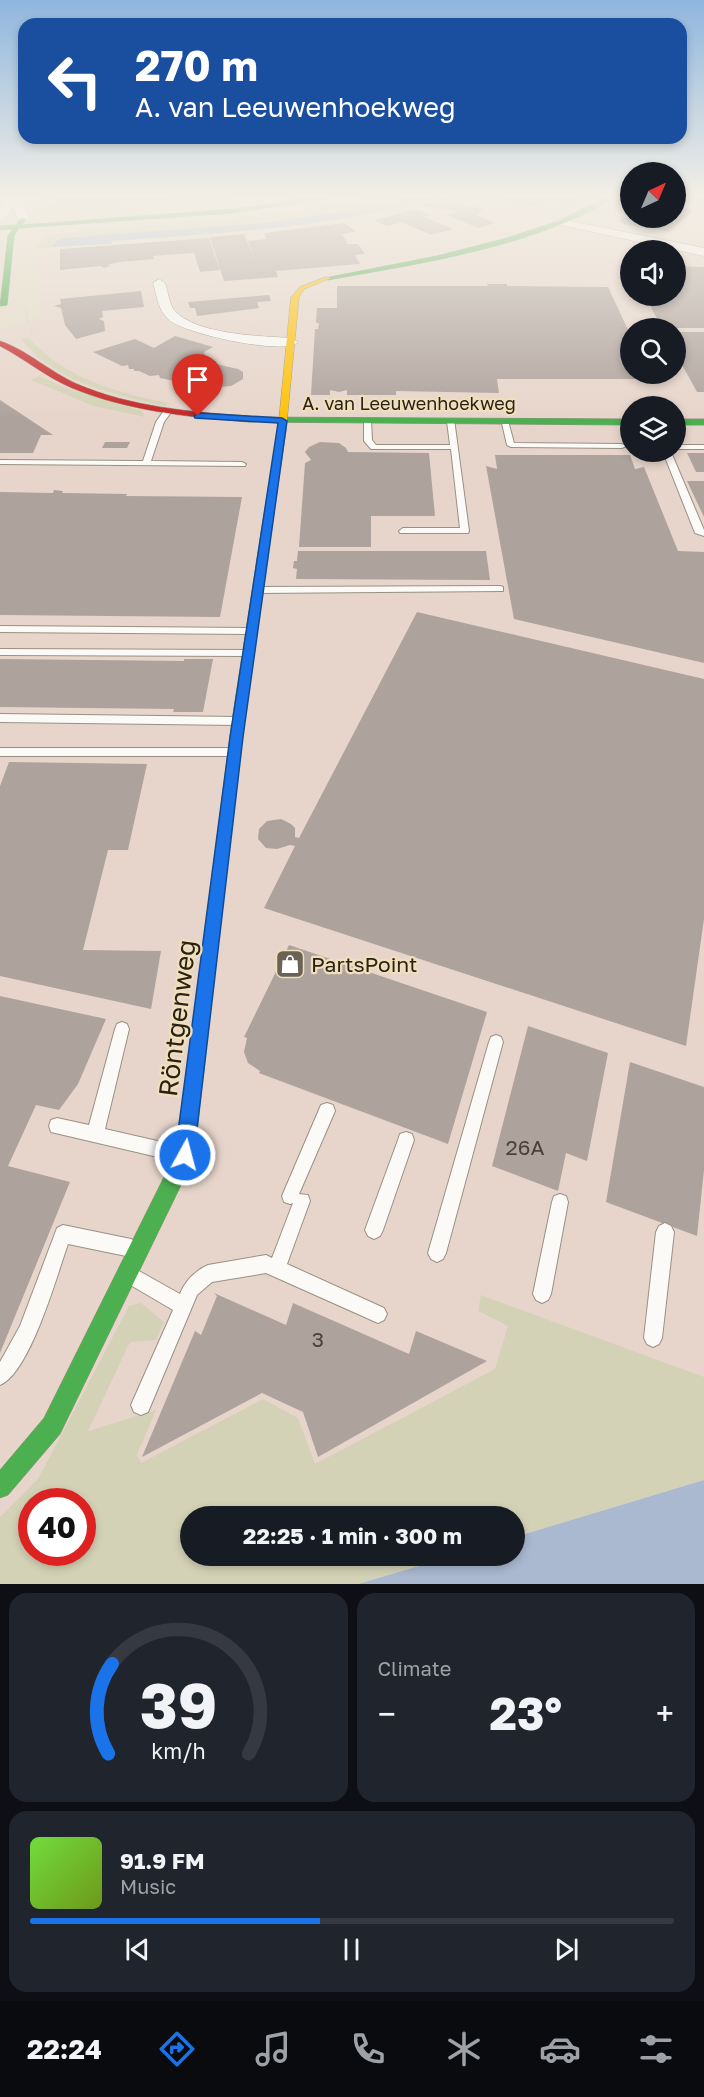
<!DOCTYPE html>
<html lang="en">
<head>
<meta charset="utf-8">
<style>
  :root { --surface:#171b24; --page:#20242c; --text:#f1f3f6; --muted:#9ea1a6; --line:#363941; --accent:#1a73e8 }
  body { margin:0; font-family:"Golos Text",sans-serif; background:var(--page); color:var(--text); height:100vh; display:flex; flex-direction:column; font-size:22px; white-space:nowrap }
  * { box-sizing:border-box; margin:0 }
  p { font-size:20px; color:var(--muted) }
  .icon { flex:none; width:33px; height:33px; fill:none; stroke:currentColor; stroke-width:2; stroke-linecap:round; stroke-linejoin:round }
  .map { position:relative; height:1584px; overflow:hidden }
  .drawer { display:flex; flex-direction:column; gap:9px; padding:9px; background:#0d0f14; flex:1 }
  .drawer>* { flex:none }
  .banner { position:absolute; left:18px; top:18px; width:669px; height:126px; border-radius:18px; box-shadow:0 3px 9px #0003; background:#1a4fa0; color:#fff; overflow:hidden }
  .needle { width:39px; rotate:44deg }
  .buttons { position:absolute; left:620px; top:162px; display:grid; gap:12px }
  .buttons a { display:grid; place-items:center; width:66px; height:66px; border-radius:50%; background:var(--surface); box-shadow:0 3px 9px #0003; font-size:30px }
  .speed { position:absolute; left:18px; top:1488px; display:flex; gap:12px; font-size:30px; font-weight:700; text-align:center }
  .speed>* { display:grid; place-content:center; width:78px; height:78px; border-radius:50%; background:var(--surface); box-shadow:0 3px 9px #0003; line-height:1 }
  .speed .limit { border:9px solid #d22; background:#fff; color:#111 }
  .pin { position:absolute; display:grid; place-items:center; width:51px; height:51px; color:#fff; margin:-62px -26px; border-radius:50% 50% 50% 0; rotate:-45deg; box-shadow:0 0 6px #0007 }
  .pin .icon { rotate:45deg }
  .me { position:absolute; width:66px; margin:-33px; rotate:7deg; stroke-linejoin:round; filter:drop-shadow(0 0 4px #0008) }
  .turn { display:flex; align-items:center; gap:21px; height:126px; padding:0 18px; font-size:27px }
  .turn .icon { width:78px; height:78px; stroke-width:2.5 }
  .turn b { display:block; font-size:42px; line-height:51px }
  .big { font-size:45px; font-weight:700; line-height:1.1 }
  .drawer .card { flex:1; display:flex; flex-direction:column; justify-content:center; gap:9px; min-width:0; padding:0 21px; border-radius:18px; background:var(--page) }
  .drawer .dial { align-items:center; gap:0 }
  .dial svg { height:156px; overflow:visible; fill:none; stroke:var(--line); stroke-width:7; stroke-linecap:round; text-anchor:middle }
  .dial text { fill:var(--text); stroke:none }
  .song { display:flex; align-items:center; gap:18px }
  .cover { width:72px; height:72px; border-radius:9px; background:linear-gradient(135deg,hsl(100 70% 55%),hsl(80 70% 35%)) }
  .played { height:6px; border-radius:3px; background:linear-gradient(90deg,var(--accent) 45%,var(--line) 45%) }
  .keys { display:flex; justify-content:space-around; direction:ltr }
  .heat { display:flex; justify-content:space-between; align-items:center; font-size:33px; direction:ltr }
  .drawer .tiles { flex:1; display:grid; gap:9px; grid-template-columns:1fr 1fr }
  .card:last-child { grid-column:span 2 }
  .trip { position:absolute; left:180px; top:1506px; width:345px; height:60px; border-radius:30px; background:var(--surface); box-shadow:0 3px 9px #0003; font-weight:700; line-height:60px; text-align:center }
  .tabs { display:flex; height:96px; justify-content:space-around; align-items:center; background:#090b0e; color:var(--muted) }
  .tabs .icon { width:42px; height:42px }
  .tabs .selected { color:var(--accent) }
  .tabs b { font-size:27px; color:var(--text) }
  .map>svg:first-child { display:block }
</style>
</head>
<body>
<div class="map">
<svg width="704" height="1584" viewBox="0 0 704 1584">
  <rect width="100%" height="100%" fill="#e4dbc8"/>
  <path fill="#e7d5cb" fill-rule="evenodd" d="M423 196H630V218H675V196H704V1490L603 1477 190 1516 82 1502H32L0 1552V329L39 318V253L307 226ZM630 250H675V296H630ZM630 328H675V374H630ZM630 406H675V452H630Z"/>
  <path fill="#d4d2b6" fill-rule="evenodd" d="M33 196C52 196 57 206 75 206L217 196H273L46 215 44 207Z
    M375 196H415C297 224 178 230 58 240L50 246 51 248 35 249 42 239 48 238 44 236 46 235 294 211Z
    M29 338C65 378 116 393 168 403L165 406C116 395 53 382 21 339Z
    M39 376 66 388 142 411 145 417 94 406 31 380Z
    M481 1295 704 1377V1480L515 1537 514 1516H190V1556H453L358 1584H0V1517L38 1479 129 1306 141 1303 164 1322 156 1340 130 1342 88 1431 156 1410 137 1455 141 1463 263 1399 298 1418 315 1464 495 1369 508 1326 478 1311ZM32 1502H82V1552H32Z"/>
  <path fill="#aab9d0" d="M48 196 65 198 217 196 75 206 61 205Z
    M415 196H441C333 228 222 233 111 241L112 244 50 247 58 240 65 238 263 223 347 211Z
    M704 1480V1584H358L453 1556H514L515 1537Z"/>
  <path fill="#aea29c" d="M487 196H584L572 204 546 199 534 207Z
    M675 196H704V205L675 199Z
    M447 199 485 210 476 215 495 223 478 228 447 215 459 212 423 205Z
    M675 207 695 210 669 231 626 225 618 221 630 213V218H675Z
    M417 209 431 215 424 217 453 229 431 235 402 222 387 226 374 220Z
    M344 223 356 231 342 234 348 244H358L365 254 355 255 360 264 276 271 278 277 224 281 210 237 244 234 254 257 248 241 266 239 264 233Z
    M209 238 220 270 200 272 194 253 153 256 154 259 120 262 107 265 110 266 104 268 100 266 60 270V249Z
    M675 266 704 267V328H662L645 296H675Z
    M487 284H507V286L608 287 630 334V374H648L651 379H497L499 393 396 391V395H347V390L339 392 330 390V395H311L315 329H318L319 323H316L317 308H337V286H488Z
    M141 291 144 307 102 311 103 317 99 319 104 321 105 331 76 339 65 325 61 308 54 306 61 304 60 299Z
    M269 295 271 301 257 302 259 308 197 316 195 308H190L188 302Z
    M675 332H704V392H697L675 352Z
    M175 336 213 347 204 352 207 362 238 369 243 372V379L231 386 207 388 160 378 159 375 150 376 139 371H134V369H129L128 365 122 366 93 352 135 339 154 348Z
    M0 400 53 435H41L33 453H0Z
    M105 442H130L127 448H102Z
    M320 442 339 443 346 448 348 452 429 453 435 516H371V547H299L305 463 311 460 305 452 309 447Z
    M687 453H704V472H696Z
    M495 455H630L635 469 644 467 678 551 704 552V663L514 619 486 466 497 469Z
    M687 481H704V517Z
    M54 490 63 491 62 493 127 494 126 496 242 497 220 617 0 615V492L53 493Z
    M298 551H486L490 580 296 579 297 569 293 568 294 561H297Z
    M417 612 704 679V919L686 1046 264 908 295 846 290 845 277 849 266 848 258 839 259 829 267 821 281 819 291 824 295 828V837L299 838Z
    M0 659 184 661V659H213L203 712H173L174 709 0 707Z
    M9 762 147 764 128 850H108L83 950 161 951 151 1009 0 976V786Z
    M289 945 487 1012 448 1144 259 1073 260 1071 248 1063 244 1052 247 1038 244 1037Z
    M0 996 106 1019 78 1084 59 1110 36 1105 8 1166 70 1182 0 1353Z
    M528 1026 608 1053 587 1161 566 1153 558 1191 492 1166Z
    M630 1062 704 1087V1170L697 1236 606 1202Z
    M214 1293 286 1325 293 1303 409 1354 416 1331 487 1361 318 1457 303 1412 262 1393 142 1457 195 1331 201 1335 217 1296Z"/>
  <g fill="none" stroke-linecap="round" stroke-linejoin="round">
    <g stroke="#989183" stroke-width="2">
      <path id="lane" d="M165 409 172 411 164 422 151 461 242 462 246 464 245 466 0 464V460L143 461 156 422Z
        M364 419 371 421 372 440 376 445H450L447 421 454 419 469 531 468 533H400L399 531 403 528H460L451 449H371L364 441Z
        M501 419 508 421 514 443 622 444 626 446 622 448 511 447 507 445Z
        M675 445H704V449H675Z
        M663 452H671L704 530V536L695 533Z
        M500 586 503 587V591L258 593 253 590 258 587Z
        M0 626 252 628 257 631 252 634 0 632Z
        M0 649 248 650 253 653 248 656 0 655Z
        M0 714 238 717 244 721 238 725 0 722Z
        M0 748H233L239 752 233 756H0Z
        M122 1022 127 1024 129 1029 105 1129 179 1146 185 1148 187 1154 185 1160 179 1162 51 1132 49 1126 51 1120 57 1118 89 1125 115 1029 117 1024Z
        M496 1035 501 1037 503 1042 446 1253 443 1259 437 1262 431 1259 428 1253 489 1042 491 1037Z
        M327 1103 333 1105 335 1111 299 1194 308 1195 310 1201 287 1264 384 1308 387 1314 384 1320 378 1323 266 1273 212 1282 197 1295 148 1412 141 1415 134 1412 131 1405 173 1310 127 1283 124 1277 127 1271 133 1268 139 1271 180 1294C185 1281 195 1271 208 1265L266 1255 272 1258 293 1203 290 1204 284 1202 282 1196 321 1105Z
        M406 1132 412 1134 414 1140 383 1230 380 1236 374 1239 368 1236 365 1230 398 1140 400 1134Z
        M560 1194 566 1196 568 1202 551 1294 548 1300 542 1303 536 1300 533 1294 552 1202 554 1196Z
        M665 1223 671 1226 674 1232 662 1338 659 1344 653 1347 647 1344 644 1338 656 1232 659 1226Z
        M63 1225 131 1239 137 1242 140 1248 137 1254 131 1257 68 1244C57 1275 30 1373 0 1385V1362L20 1326 57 1228Z"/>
    </g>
    <g stroke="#989183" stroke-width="1">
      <path id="street" d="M16 196 27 210 29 219 27 221H19L13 207 9 215 0 221V211L5 196Z
        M560 219 704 248V256L556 224 554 222Z
        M159 279 165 283C168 291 169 303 174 310 196 335 260 336 291 338L298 342C286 356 185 334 169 320 158 310 157 297 153 283Z"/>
    </g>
    <g stroke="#989183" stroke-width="1">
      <path id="fast" d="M325 196H343L233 213 19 228 14 236 7 305 0 306 8 236 13 229 0 230V226L16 225 21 218 26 219 22 225 233 209Z
        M609 196H617C536 247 421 263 328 280L325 278 437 256 507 238 558 221Z
        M246 417 630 419V425L249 422 246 421Z
        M675 419H704V425H675Z
        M266 530 271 533 244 721 224 892 222 896 217 898 212 896 210 892 232 721 261 533Z
        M177 1163 184 1165 186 1172 184 1179 60 1434 8 1495 0 1498V1470L44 1418 170 1165Z"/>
    </g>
    <g stroke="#989183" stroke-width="1">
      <path id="slow" d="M326 277 331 278 304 289 299 297 286 430 271 533 266 536 261 533 278 430 291 297 300 287Z"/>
    </g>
    <g stroke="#989183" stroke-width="1">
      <path id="jam" d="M0 341C27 350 50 372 77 384 131 407 191 412 249 416L253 419 249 422C189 417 128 411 72 388 46 377 25 359 0 346Z
        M217 886 222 888 224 892 194 1155 184 1179 177 1181 170 1179 168 1172 176 1154 210 892 212 888Z"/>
    </g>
    <path stroke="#d1cfca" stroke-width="1.5" stroke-dasharray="1.5 1.5" stroke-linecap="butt" d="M26 307 27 315"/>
    <path stroke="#d1cfca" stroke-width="2" stroke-dasharray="1.5 1.5" stroke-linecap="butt" d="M26 314 32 335"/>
    <use href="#lane" fill="#fbfaf7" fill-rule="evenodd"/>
    <use href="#street" fill="#fbfaf7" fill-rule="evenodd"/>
    <use href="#fast" fill="#4caf50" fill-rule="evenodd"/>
    <use href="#slow" fill="#ffc107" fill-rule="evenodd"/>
    <use href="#jam" fill="#c62828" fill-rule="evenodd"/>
  </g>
  <linearGradient id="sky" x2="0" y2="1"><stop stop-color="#8fb6de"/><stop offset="0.47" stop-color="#f3efe6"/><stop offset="1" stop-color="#f3efe6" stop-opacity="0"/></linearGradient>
  <rect width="704" height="418" fill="url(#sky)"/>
  <path fill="#1a73e8" stroke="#114b97" stroke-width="1.5" d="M198 413 282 418 287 421 243 737 194 1155 191 1162 185 1165 178 1162 175 1155 230 737 278 423 195 418 194 416Z"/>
  <defs>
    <g id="shop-square" transform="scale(1.5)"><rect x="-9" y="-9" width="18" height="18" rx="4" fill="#6a6354" stroke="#f0dfbc"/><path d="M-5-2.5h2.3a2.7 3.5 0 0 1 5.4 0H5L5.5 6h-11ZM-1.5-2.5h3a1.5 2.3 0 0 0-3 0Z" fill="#fff"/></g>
  </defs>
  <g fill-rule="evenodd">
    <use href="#shop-square" x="290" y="964"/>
  </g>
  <g text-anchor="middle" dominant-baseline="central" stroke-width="4.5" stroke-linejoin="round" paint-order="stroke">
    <g font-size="18" fill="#292215" stroke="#f0dfbc">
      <text x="409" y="403">A. van Leeuwenhoekweg</text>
    </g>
    <g font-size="21" fill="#292215" stroke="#f0dfbc" text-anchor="start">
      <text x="311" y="964">PartsPoint</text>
    </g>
    <g font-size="21" fill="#4a4237">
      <text x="525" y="1147">26A</text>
      <text x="318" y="1339">3</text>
    </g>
    <g font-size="26" fill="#292215" stroke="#f0dfbc">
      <text transform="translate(177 1018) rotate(-83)">Röntgenweg</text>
    </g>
  </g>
</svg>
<div class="buttons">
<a><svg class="needle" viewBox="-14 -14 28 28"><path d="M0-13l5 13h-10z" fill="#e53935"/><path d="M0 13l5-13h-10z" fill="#9ea1a6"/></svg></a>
<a><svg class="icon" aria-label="sound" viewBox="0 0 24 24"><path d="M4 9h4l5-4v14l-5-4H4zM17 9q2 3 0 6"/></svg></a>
<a><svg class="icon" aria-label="search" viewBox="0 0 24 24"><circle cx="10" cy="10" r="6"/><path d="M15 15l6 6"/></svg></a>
<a><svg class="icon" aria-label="layers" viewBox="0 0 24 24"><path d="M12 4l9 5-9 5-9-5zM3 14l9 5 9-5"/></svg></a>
</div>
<div class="speed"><div class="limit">40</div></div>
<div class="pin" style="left:198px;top:416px;background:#d93025"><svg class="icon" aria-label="arrive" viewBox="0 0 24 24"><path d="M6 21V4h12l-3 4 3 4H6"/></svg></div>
<svg class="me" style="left:185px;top:1155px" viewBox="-20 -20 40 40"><circle r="17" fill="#1a73e8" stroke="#fff" stroke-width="3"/><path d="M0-11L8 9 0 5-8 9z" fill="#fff"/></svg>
<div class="trip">22:25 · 1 min · 300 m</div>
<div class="banner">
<div class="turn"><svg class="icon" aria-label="left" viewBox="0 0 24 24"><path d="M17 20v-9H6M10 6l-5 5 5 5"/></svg><div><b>270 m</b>A. van Leeuwenhoekweg</div></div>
</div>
</div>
<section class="drawer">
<div class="tiles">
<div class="card dial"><svg viewBox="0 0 100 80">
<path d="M14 69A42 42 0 1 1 86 69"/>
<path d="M14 69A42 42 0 0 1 16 23" stroke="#1a73e8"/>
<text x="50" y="56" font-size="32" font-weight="700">39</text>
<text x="50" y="72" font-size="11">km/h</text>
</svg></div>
<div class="card"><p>Climate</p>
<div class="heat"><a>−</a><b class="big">23°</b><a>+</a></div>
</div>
<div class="card">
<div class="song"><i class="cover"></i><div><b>91.9 FM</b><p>Music</p></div></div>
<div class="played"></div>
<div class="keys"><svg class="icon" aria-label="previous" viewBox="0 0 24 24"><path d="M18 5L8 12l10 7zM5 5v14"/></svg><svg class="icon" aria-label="pause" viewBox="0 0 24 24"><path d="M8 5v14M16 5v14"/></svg><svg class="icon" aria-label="next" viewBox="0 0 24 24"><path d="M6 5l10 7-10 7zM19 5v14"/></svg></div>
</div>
</div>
</section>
<nav class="tabs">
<b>22:24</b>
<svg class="icon selected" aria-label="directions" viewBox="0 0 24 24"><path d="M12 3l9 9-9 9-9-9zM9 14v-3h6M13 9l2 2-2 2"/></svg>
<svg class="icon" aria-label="music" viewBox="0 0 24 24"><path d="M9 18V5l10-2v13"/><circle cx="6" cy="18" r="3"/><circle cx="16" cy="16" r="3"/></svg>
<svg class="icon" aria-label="phone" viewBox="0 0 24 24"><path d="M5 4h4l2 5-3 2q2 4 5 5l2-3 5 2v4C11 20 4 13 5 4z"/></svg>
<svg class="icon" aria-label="climate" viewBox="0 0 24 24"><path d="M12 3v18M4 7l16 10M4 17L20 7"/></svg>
<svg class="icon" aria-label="car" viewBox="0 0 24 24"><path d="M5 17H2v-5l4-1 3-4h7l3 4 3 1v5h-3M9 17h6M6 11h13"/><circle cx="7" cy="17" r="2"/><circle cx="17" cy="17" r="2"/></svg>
<svg class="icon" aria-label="filters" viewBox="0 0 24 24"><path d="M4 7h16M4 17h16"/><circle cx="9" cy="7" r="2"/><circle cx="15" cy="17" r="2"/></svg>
</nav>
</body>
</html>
